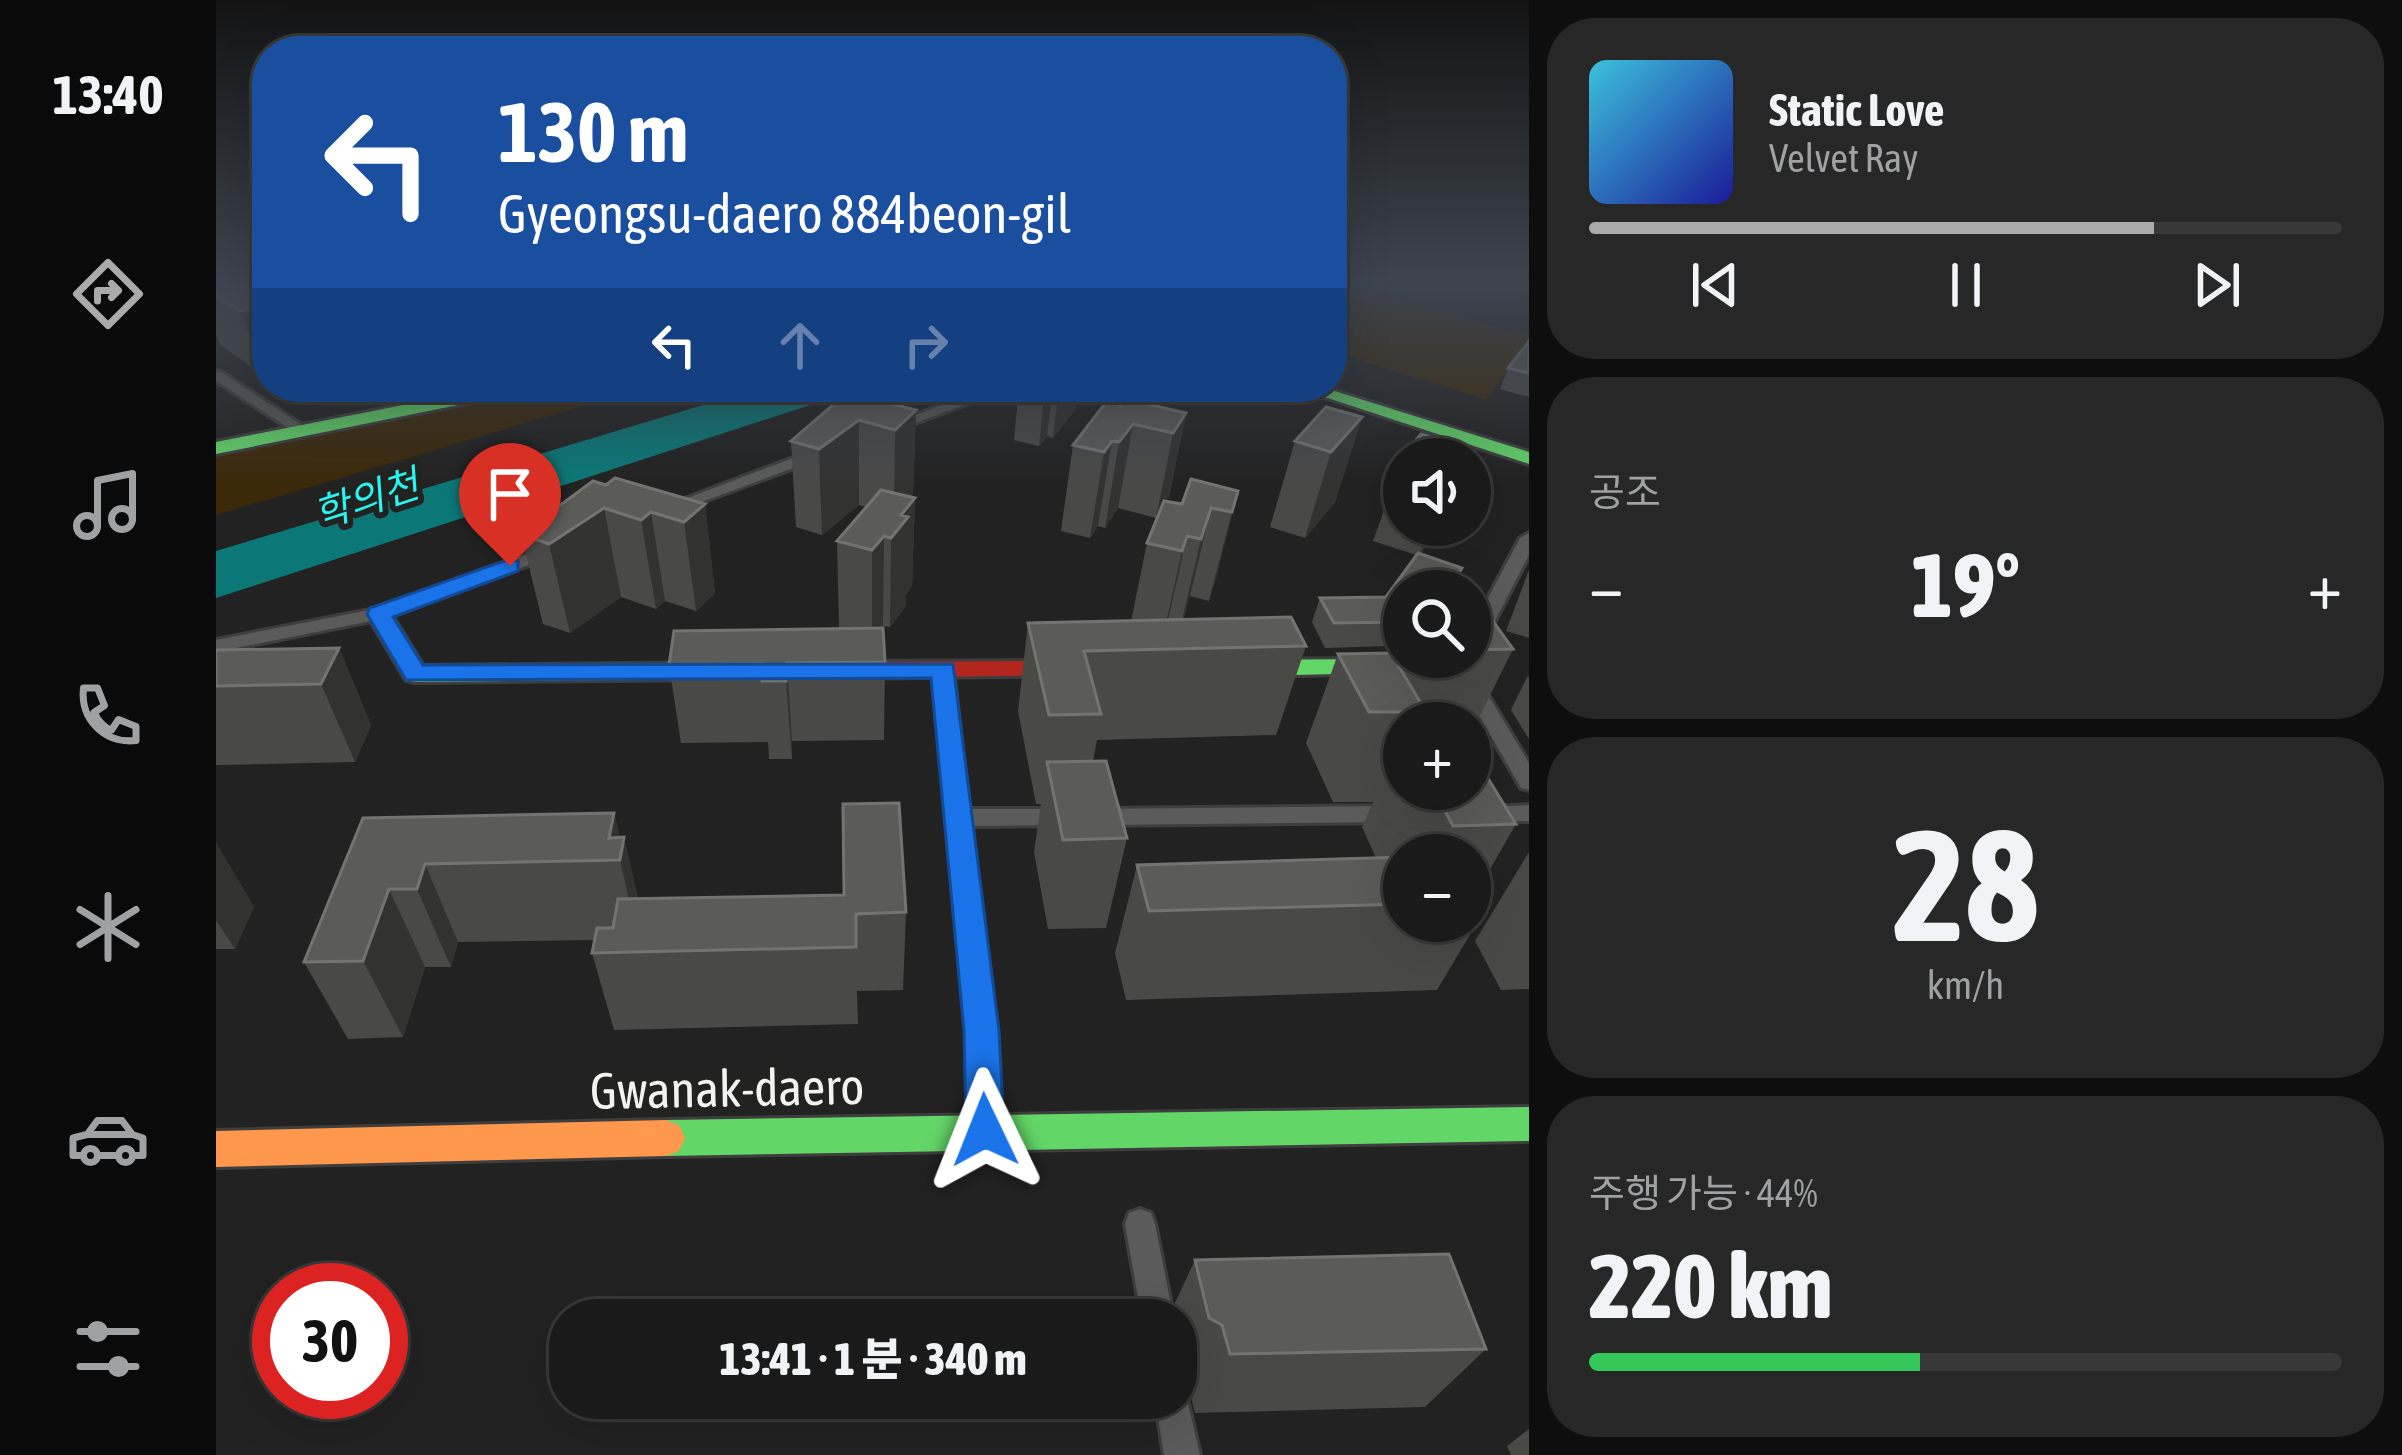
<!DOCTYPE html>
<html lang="ko">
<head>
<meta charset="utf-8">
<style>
  :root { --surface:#1a1a1a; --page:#272727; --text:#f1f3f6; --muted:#9fa1a2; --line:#383839; --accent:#a9aaa9 }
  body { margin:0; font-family:"Asap Condensed","Noto Sans KR",sans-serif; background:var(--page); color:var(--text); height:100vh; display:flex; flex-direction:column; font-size:45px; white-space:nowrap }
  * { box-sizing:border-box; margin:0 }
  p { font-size:39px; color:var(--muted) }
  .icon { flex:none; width:66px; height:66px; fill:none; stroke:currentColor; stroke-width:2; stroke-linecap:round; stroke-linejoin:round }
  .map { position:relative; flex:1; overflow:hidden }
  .side { display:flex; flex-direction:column; gap:18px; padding:18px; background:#0e0e0e; width:873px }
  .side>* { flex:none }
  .banner { position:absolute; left:36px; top:36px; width:1095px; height:366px; border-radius:48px; box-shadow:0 12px 48px #0002,0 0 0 3px var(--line); background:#1a4fa0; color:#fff; overflow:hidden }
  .controls { position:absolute; left:1167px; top:438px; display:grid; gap:24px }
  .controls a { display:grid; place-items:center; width:108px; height:108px; border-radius:50%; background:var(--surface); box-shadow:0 12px 48px #0002,0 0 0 3px var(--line); font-size:60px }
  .speed { position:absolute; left:36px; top:1263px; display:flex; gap:24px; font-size:60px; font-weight:700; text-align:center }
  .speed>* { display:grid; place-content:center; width:156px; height:156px; border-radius:50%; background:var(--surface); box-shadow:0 12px 48px #0002,0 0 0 3px var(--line); line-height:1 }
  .speed .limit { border:18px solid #d22; background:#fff; color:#111 }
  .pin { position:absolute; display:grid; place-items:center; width:102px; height:102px; color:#fff; margin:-123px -51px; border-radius:50% 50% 50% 0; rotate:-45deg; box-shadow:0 0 12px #0007 }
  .pin .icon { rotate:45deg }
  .me { position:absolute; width:132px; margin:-66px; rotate:358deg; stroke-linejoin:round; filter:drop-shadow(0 0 9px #0008) }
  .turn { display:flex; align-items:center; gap:42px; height:252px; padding:0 48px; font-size:54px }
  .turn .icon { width:156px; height:156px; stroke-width:2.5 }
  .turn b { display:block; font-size:84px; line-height:102px }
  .lanes { display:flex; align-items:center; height:114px; padding:0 48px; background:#0003; justify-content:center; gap:60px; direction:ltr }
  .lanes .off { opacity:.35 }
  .big { font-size:90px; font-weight:800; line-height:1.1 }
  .side .card { flex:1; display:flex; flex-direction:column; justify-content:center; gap:18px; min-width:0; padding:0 42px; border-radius:48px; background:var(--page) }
  .side .dial { align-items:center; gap:0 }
  .dial b { font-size:156px; line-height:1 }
  .song { display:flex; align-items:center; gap:36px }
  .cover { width:144px; height:144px; border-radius:18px; background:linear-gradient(135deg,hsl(190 70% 55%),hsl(240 70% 35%)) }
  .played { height:12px; border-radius:6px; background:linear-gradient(90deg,var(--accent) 75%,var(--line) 75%) }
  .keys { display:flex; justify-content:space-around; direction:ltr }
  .heat { display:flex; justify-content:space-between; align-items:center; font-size:66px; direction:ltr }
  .charge { height:18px; border-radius:9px; background:linear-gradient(90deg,#34c759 44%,var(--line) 0) }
  .trip { position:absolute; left:333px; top:1299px; width:648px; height:120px; border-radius:48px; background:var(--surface); box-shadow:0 12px 48px #0002,0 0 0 3px var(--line); font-weight:800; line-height:120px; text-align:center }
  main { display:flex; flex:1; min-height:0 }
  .tabs { display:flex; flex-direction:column; width:216px; justify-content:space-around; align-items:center; background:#0a0a0a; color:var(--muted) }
  .tabs .icon { width:84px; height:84px }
  .tabs .active { color:var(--accent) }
  .tabs b { font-size:54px; color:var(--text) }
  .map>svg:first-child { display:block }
</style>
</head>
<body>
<main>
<nav class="tabs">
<b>13:40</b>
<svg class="icon active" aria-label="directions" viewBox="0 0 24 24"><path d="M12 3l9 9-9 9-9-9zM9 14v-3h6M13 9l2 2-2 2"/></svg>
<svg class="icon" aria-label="music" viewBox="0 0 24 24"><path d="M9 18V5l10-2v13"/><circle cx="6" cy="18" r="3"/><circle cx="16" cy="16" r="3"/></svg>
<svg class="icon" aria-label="phone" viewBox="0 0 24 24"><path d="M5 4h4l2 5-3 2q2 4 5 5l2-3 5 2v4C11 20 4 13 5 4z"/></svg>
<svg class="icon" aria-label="climate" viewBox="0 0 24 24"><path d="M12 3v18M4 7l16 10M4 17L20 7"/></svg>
<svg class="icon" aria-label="car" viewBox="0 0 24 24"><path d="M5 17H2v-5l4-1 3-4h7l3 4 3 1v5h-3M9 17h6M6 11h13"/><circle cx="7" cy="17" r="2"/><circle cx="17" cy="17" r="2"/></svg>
<svg class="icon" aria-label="filters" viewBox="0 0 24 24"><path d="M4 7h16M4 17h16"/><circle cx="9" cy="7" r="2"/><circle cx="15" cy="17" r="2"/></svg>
</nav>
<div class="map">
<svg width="1313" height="1455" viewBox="0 0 1313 1455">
  <rect width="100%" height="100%" fill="#222"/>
  <path fill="#3b290a" d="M1116 286 1313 335V343L1270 400 1116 351Z
    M325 387 393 388 387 400 0 515V451Z"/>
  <path fill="#0b7877" d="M547 387H650L0 598V551Z"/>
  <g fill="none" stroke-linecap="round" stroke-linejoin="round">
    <g stroke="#3e3e3e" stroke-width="6">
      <path id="street" d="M0 371 5 372 95 431 82 434 0 381Z
        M774 387H795L681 430 668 427Z
        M601 449 609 454 607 457 456 513H444L442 509Z
        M1313 533V555L1267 644 1264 648 1254 649V632L1304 538Z
        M336 545 345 550 342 554 170 618 0 652V640L159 609Z
        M1254 652 1260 657 1255 667 1313 763V790L1305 788 1235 667 1240 657H1254Z
        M727 664 737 670 753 809H850L858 811 861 817 858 823 850 825 755 826 779 1031 783 1130 779 1140 769 1144 759 1140 755 1130 751 1031 717 670Z
        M1313 805V821L1258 820 1255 814 1258 808Z
        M1180 806 1188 808 1191 814 1188 820 1180 822 882 825 874 823 871 817 874 811 882 809Z
        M924 1209 935 1213 939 1224 958 1320H926L909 1224 913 1213Z
        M960 1383 968 1386 984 1455H948L939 1398H960Z"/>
    </g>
    <g stroke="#3e3e3e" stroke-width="6">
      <path id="fast" d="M278 387H315L306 392 0 454V442Z
        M1078 387H1106L1313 452V464Z
        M163 607 172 609 207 666 499 663 512 671 499 679 199 682 190 680 151 614Z
        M1159 659 1168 661 1172 667 1168 673 1037 676 1024 668 1037 660Z
        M1313 1107V1141L450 1156 437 1151 431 1138 437 1125 450 1120Z"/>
    </g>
    <g stroke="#3e3e3e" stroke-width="6">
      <path id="slow" d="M450 1120 463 1125 469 1138 463 1151 450 1156 0 1167V1131Z"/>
    </g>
    <g stroke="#3e3e3e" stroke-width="6">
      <path id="jam" d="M847 661 860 669 856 675 629 678 616 670 629 662Z"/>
    </g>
    <use href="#street" fill="#5a5b5a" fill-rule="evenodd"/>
    <use href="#fast" fill="#63d668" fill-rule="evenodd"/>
    <use href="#slow" fill="#ff974d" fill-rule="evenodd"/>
    <use href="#jam" fill="#b3261e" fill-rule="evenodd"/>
  </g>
  <path fill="#494948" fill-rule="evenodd" d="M0 281H20L49 377 5 345 0 334Z
    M1313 341V397L1284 389 1292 368Z
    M803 387H862L859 410 837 438 831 436 823 446 798 440Z
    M638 402 700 410 697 494 694 497 699 498 696 586 690 594V606L674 627 667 626 666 628 669 662 668 740 576 741V759H553L552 742 465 743 453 665 623 628 621 541 650 507 643 505 606 535 580 527 575 441Z
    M905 405 970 413 953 497 950 501 966 504 1022 491 993 601 974 596 967 620 1090 646 1060 735 881 740 877 761 911 838 890 928 832 929 818 852 825 804H820L802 711 812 623 915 621 931 543 943 513 940 518 902 508 889 528 882 526 874 538 845 531 857 445Z
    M1146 417 1119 502 1089 538 1054 527 1079 441Z
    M1188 455 1248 459H1188V525H1221L1205 554 1246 568 1236 591H1188V657H1254V618L1297 649 1254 736V723H1188V789H1254L1300 824 1265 885 1274 901 1221 990 910 1000 899 953 921 865 1160 858 1146 827 1157 802H1117L1090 743 1122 654 1173 653 1176 646 1109 648 1096 622 1104 598 1170 597 1200 555 1157 541ZM1188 855H1254V921H1188Z
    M390 485 489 504 499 593 480 611 449 601 440 609 405 597 354 633 327 624 305 534Z
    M1313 570V638L1290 631Z
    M123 648 155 725 139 762 0 765V650Z
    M1311 677H1313V739L1295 710Z
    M398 813 404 838 408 837 422 899 690 912 687 990 641 991 642 1024 398 1030 376 953 379 940 242 942 235 967H209L187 1037 132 1039 88 962 147 818Z
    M0 843 38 907 19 949H0Z
    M1313 852V989L1285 990 1259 941Z
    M979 1260 1270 1349 1209 1407 979 1413 972 1385 960 1379V1320H951Z
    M1313 1429V1455H1295L1291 1446Z"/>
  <path fill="#323231" d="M51 303V376L49 377 24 311Z
    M829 387H837L831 436 823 446Z
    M843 387H862L859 410 837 438Z
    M700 410 697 494 678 515 679 430Z
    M970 413 953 497 940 518 957 433Z
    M1146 417 1119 502 1089 538 1115 452Z
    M643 420V505L606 535 603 449Z
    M917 424 902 508 889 528 903 442Z
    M896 441 882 526 874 538 888 452Z
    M1022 491 1000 579 993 601 1016 512Z
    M699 498 696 586 690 594V606L674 627 675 538 685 515Z
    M489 504 499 593 480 611 468 522Z
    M388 508 405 597 354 633 333 544Z
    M995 508 974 596 964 628 985 539Z
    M435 512 449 601 440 609 425 520Z
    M1215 525H1221L1203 556Z
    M668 536 667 626 656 640V550Z
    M971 536 951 625 946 641 966 551Z
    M123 648 155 725 139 762 105 684Z
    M571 663 576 741V759L570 681Z
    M398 813 406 847 408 837 426 916 422 939 404 860 393 838Z
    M0 843 38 907 19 949 0 920Z
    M209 864 242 942 235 967 201 889Z
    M173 889 209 967 187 1037 147 961Z"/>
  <path fill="#5b5b5a" stroke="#737372" stroke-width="3" d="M0 281H20L51 300V303L24 311 0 296Z
    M1313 341V373L1292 368Z
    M644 396 700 410 679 430 643 420 603 449 575 441 625 398 638 402Z
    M909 399 970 413 957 433 917 424 903 442 896 441 888 452 857 445 891 401 905 405Z
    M1110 407 1146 417 1115 452 1079 441Z
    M1205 434 1252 447 1244 459H1202L1188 455Z
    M399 478 489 504 468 522 435 512 425 520 388 508 333 544 305 534 377 481 390 485Z
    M975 479 1022 491 1016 512 995 508 985 539 971 536 966 551 931 543 948 501 966 504Z
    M665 490 699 498 685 515 692 517 675 538 668 536 656 550 621 541Z
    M1202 553 1246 568 1231 591H1188V619L1186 622 1118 623 1104 598 1170 597Z
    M1075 617 1090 646 868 651 885 714 833 715 812 623Z
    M1274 617 1297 649 1254 650V618Z
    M667 628 669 662 571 663 570 681H546L547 664 453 665 458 631Z
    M123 648 105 684 0 686V650Z
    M1175 653 1210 712H1153L1122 654Z
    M1254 749 1300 824 1237 826 1217 789H1254Z
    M890 761 911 838 847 840 831 762Z
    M683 803 690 912 640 914V947L376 953 381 928H397L402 899 628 895 627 804Z
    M398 813 393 838 408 837 404 860 209 864 201 889H173L147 961 88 962 147 818Z
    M1188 857V904L933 911 921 865Z
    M1254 866 1274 901 1254 902Z
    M1233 1254 1270 1349 1014 1354 1006 1325 993 1318 979 1260Z"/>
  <linearGradient id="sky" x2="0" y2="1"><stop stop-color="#131313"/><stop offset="0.58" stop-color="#3e444f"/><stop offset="1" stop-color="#3e444f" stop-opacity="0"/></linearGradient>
  <rect width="1313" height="485" fill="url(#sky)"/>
  <path fill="#1a73e8" stroke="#114b97" stroke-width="3" d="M294 559 302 561V571L177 617 207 665 737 664 783 1031 788 1130 783 1142 769 1147 756 1142 750 1130 748 1031 715 678 190 680 151 614 154 608Z"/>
  <g text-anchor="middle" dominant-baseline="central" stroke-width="12" stroke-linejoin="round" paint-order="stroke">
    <g font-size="39" font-style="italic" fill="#29f4f0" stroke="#222321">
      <text transform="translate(150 499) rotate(-18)">학의천</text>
    </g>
    <g font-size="51" fill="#f2f3f2" stroke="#222321">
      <text transform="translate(511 1088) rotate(-1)">Gwanak-daero</text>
    </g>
  </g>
</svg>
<div class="controls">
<a><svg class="icon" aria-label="sound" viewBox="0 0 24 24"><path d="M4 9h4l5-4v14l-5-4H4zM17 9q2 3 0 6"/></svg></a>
<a><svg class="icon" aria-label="search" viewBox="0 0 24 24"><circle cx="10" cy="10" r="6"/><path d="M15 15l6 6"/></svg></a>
<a>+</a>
<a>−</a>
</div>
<div class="speed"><div class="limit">30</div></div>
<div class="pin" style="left:294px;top:566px;background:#d93025"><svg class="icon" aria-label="arrive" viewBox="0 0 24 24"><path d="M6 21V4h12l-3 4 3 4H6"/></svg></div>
<svg class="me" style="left:769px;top:1130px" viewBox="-20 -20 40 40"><path d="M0-17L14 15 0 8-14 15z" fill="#1a73e8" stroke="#fff" stroke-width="4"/></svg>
<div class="trip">13:41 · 1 분 · 340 m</div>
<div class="banner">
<div class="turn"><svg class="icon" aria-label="left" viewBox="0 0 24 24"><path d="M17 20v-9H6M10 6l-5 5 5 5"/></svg><div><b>130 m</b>Gyeongsu-daero 884beon-gil</div></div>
<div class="lanes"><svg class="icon" aria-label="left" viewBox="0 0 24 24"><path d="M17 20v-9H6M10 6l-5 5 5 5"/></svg><svg class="icon off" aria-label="ahead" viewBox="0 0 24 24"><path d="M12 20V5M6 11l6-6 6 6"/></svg><svg class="icon off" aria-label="right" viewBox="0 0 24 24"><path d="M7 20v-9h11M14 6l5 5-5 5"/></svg></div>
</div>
</div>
<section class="side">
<div class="card">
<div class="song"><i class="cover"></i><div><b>Static Love</b><p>Velvet Ray</p></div></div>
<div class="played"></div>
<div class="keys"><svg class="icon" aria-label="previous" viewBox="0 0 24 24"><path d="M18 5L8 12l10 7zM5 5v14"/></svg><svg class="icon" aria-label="pause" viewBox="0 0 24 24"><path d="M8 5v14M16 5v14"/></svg><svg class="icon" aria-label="next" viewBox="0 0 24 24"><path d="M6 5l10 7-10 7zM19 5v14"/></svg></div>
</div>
<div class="card"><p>공조</p>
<div class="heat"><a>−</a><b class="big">19°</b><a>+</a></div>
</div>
<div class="card dial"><b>28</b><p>km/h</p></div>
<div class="card"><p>주행 가능 · 44%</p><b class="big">220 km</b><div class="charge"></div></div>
</section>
</main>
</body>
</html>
